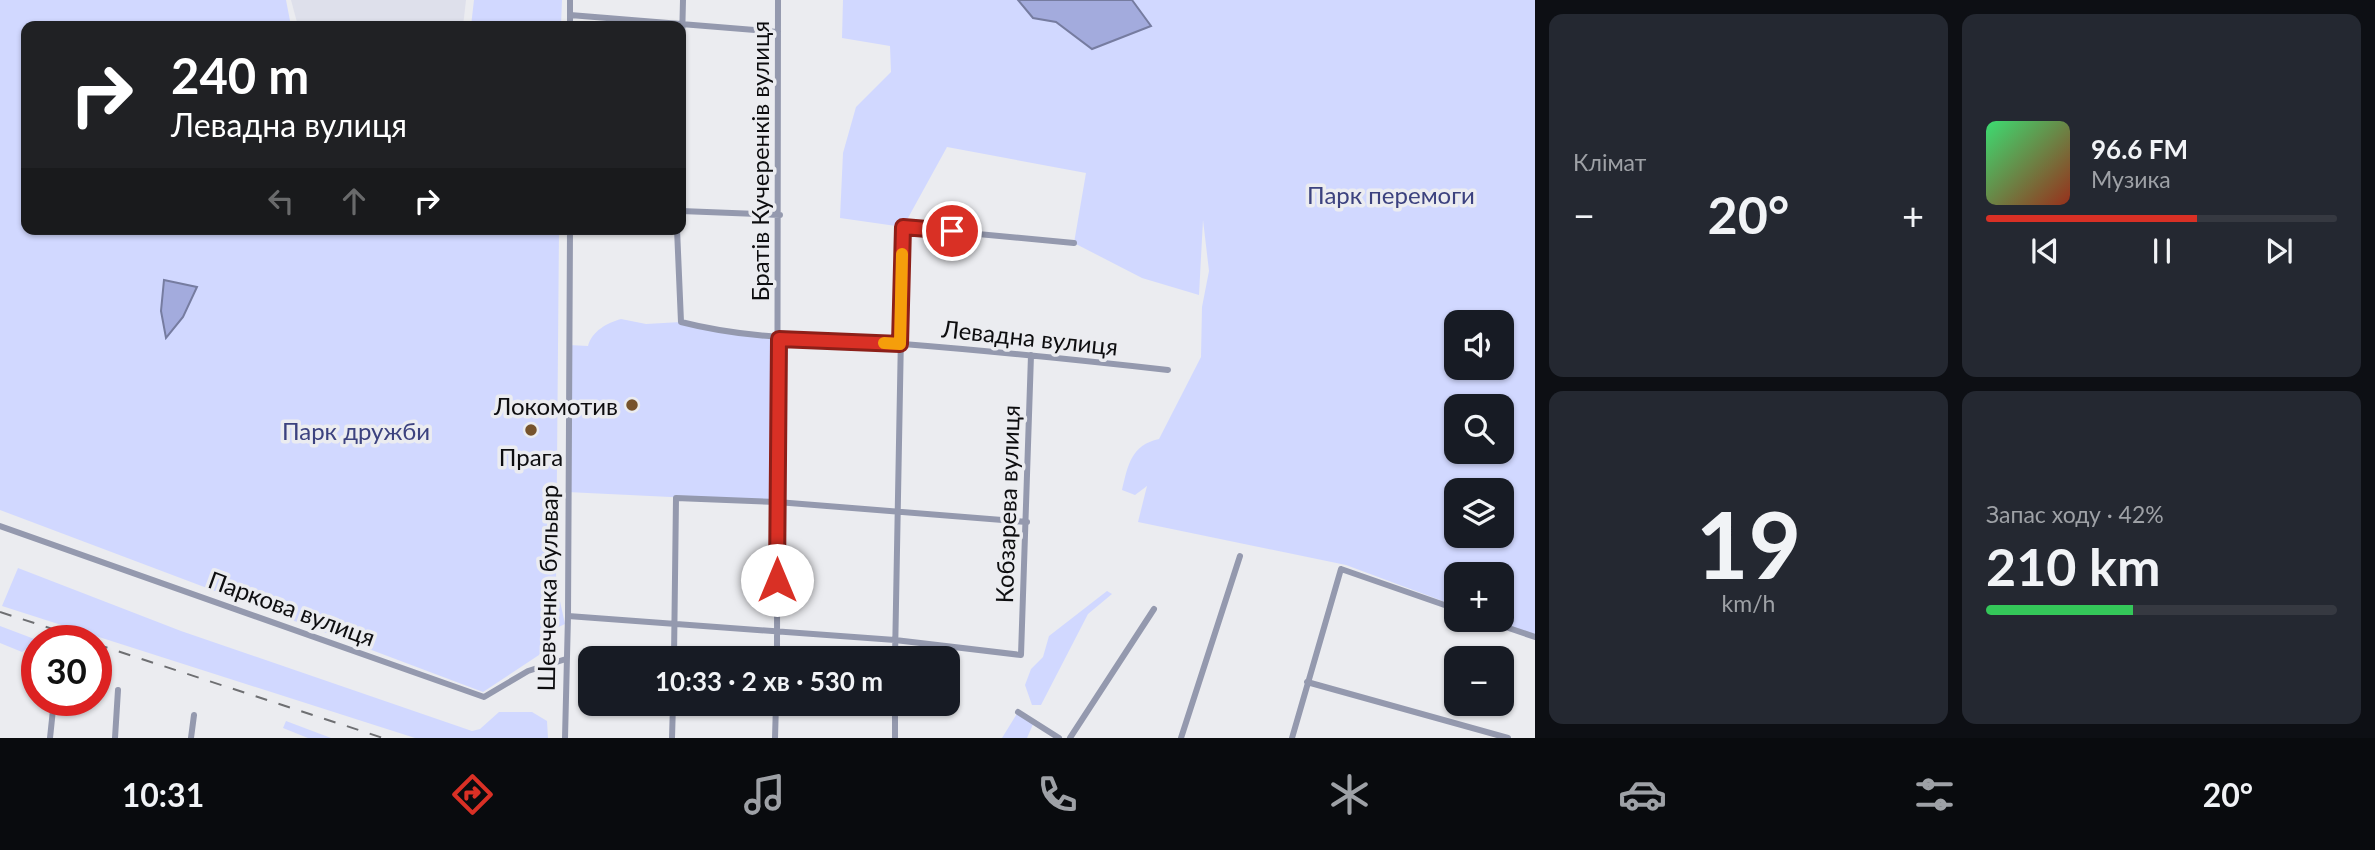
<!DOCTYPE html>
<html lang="uk">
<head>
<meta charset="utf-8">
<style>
  :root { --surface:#171b24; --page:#242831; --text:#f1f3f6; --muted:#9ea1a6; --line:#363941; --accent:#d93025 }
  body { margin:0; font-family:Lato,sans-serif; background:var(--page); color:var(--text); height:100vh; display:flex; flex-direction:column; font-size:26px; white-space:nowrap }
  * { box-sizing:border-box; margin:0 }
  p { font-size:23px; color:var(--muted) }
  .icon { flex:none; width:38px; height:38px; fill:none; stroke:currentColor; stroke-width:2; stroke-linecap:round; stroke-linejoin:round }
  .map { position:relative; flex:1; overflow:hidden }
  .sheet { display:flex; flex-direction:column; gap:14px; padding:14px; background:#0d0f14; width:840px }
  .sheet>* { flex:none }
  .guide { position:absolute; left:21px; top:21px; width:665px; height:214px; border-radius:14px; box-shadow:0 2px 5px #0004; background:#202124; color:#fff; overflow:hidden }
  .tools { position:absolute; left:1444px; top:310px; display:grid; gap:14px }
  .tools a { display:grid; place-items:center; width:70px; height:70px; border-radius:14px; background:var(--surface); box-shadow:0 2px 5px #0004; font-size:35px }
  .speed { position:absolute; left:21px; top:625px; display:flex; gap:14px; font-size:35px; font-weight:700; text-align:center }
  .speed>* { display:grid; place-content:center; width:91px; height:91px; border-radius:50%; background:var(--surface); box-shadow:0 2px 5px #0004; line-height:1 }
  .speed .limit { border:10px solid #d22; background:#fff; color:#111 }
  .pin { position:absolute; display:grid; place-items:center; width:60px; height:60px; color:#fff; margin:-30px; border:4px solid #fff; border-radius:50%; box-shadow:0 2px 7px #0007 }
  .me { position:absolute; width:77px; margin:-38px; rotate:0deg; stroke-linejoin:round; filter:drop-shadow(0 0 5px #0008) }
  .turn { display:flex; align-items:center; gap:24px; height:147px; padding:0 35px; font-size:32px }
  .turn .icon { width:91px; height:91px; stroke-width:2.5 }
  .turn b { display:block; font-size:49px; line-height:60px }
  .lanes { display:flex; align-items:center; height:66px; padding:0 35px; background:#0003; justify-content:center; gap:35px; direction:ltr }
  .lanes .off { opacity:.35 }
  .big { font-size:52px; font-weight:700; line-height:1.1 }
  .sheet .tile { flex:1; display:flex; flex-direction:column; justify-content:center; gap:10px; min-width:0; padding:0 24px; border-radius:14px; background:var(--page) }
  .sheet .dial { align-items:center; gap:0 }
  .dial b { font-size:91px; line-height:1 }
  .song { display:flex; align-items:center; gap:21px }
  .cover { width:84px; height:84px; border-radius:10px; background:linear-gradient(135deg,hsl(140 70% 55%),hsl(10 70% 35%)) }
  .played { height:7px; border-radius:4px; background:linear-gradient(90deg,var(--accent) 60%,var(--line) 60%) }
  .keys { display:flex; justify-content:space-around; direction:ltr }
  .heat { display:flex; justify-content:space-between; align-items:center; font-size:38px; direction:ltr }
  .charge { height:10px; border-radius:5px; background:linear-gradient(90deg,#34c759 42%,var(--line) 0) }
  .sheet .tiles { flex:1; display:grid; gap:14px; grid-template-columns:repeat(2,1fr) }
  .trip { position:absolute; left:578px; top:646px; width:382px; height:70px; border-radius:14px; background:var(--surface); box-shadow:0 2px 5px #0004; font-weight:700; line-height:70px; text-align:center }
  .tabs { display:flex; height:112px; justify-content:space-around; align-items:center; background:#090b0e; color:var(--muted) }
  .tabs .icon { width:49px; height:49px }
  .tabs .on { color:var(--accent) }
  .tabs b { font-size:32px; color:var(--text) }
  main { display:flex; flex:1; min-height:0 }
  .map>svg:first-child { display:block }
</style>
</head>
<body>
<main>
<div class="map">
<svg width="1535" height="738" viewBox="0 0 1535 738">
  <rect width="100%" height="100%" fill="#ebecf0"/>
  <path fill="#dee0eb" d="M291 0H466L463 26H298Z"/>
  <path fill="#d1d8ff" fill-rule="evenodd" d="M0 0H286L291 26H26V229H559L556 583 565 624 552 630 554 648 543 645 539 655 483 692 0 510Z
    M474 0H562L561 26H471Z
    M843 0H1535V636L1492 620H1502V574H1456V606L1346 565 1138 522 1147 486 1135 495 1122 490C1128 465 1131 445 1159 439L1201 357 1202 307 1209 271 1203 220 1199 295 1142 278 1074 243 1086 173 947 147 903 227 840 218 843 153 856 107 891 72 890 46 842 38ZM1456 322H1502V368H1456ZM1456 406H1502V452H1456ZM1456 490H1502V536H1456Z
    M621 319 646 324 681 322 779 339 777 502 567 492 569 345 588 346C592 331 607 323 621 319Z
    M18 568 181 631 472 731 480 729 499 712H532L547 721 548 738H415L2 606Z
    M1107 591 1112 594 1088 614 1041 705H1032L1025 685 1031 669 1043 657 1049 636Z
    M0 626 37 640V647L32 645 22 652 0 643Z
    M1018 712 1034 722 1027 738H1002Z
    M286 721 331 738H308L283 728Z"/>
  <path fill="#a3abdd" stroke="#767ca0" stroke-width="2" d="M1018 0H1132L1151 26 1092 49 1056 22 1033 18Z
    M164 280 197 287 183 317 166 338 161 311Z"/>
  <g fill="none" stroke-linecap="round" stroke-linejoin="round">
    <path stroke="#9499ae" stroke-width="6" d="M570 15 778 32
      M570 26V0
      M681 84 683 0
      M681 211 780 215
      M677 229 681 322C755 341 827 338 903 344 991 351 1079 360 1168 370
      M0 526 484 697 528 671 566 659
      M568 616 895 640 1021 655 1031 355
      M1485 620 1535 637
      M674 658 676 498 777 502 1027 522
      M777 658 778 0
      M895 658 903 227 1074 243
      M1307 682 1508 738
      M1018 712 1059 738
      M50 738 54 700
      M115 738 118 690
      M191 738 194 715
      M565 738 568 616 570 229
      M672 738 673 704
      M775 738 776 704
      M895 738V704
      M1070 738 1154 609
      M1181 738 1240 556
      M1292 738 1341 569 1456 609"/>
    <path stroke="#6e6f72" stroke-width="2" stroke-dasharray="12 12" stroke-linecap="butt" d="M0 612 87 640
      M96 644 383 738"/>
  </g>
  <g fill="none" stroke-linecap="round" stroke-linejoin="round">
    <g stroke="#8d1f18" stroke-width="18">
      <path id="route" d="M777 580 779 339 900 344 903 227 952 231"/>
    </g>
    <use href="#route" stroke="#d93025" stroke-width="12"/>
    <path stroke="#f59e0b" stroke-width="12" d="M884 343 900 344 902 254"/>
  </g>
  <g fill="#76532c" stroke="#ebecf0" stroke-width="2.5">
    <circle cx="632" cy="405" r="7"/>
    <circle cx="531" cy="430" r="7"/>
  </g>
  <g text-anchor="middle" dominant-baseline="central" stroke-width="7" stroke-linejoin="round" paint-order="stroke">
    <g font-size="24" fill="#0e0e10" stroke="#ebecf0">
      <text transform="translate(759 161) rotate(-90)">Братів Кучеренків вулиця</text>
      <text transform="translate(1030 337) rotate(6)">Левадна вулиця</text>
      <text transform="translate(1007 504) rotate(-88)">Кобзарева вулиця</text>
      <text transform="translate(547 588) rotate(-89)">Шевченка бульвар</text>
      <text transform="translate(292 608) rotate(20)">Паркова вулиця</text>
    </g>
    <g font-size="24" fill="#3c427f" stroke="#ebecf0">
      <text x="1391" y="194">Парк перемоги</text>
      <text x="356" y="430">Парк дружби</text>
    </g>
    <g font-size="24" fill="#0e0e10" stroke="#ebecf0" text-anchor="end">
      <text x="618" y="405">Локомотив</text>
      <text x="531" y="456" text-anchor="middle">Прага</text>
    </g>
  </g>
</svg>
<div class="tools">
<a><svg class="icon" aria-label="sound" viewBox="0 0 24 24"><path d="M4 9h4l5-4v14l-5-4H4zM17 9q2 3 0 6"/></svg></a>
<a><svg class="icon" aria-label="search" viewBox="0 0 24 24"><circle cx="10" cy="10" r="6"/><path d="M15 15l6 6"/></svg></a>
<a><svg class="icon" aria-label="layers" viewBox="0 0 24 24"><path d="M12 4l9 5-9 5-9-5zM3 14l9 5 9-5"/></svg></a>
<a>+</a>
<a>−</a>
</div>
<div class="speed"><div class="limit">30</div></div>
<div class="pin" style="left:952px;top:231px;background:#d93025"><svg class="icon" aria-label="arrive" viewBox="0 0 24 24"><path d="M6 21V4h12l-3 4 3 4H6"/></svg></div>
<svg class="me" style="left:777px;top:580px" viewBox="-20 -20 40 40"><circle r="19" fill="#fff"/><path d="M0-13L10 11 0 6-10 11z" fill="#d93025"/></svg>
<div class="trip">10:33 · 2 хв · 530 m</div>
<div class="guide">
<div class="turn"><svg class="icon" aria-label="right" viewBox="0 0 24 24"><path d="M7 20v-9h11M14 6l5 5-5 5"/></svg><div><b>240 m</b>Левадна вулиця</div></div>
<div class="lanes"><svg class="icon off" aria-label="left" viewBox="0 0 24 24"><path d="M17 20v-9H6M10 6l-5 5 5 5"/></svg><svg class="icon off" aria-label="ahead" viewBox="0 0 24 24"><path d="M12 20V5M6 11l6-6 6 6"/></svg><svg class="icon" aria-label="right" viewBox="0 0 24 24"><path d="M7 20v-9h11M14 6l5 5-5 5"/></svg></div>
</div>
</div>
<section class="sheet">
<div class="tiles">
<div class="tile"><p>Клімат</p>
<div class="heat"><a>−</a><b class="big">20°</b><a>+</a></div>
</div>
<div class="tile">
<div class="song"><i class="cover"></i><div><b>96.6 FM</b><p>Музика</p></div></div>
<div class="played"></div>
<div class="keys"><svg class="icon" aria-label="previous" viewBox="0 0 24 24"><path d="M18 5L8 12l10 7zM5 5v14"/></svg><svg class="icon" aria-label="pause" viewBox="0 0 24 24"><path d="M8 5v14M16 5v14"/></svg><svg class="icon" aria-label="next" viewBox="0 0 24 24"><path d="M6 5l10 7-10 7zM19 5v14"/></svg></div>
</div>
<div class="tile dial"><b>19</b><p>km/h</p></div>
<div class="tile"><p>Запас ходу · 42%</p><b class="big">210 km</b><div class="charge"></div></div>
</div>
</section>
</main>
<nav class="tabs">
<b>10:31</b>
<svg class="icon on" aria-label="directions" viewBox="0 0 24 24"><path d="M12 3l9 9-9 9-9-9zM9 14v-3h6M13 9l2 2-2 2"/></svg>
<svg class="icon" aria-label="music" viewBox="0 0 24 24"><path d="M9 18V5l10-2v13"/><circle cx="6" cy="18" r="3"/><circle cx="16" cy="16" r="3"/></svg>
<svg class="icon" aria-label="phone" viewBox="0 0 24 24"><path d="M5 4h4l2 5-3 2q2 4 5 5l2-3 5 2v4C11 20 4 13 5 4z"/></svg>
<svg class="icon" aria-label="climate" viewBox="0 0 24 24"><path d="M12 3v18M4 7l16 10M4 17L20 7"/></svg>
<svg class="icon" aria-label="car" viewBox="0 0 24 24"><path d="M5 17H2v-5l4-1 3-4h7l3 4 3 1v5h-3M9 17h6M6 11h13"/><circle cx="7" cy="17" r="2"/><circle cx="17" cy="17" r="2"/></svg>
<svg class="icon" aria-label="filters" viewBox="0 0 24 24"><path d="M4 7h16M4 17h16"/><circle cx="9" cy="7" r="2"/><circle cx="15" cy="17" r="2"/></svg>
<b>20°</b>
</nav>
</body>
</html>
